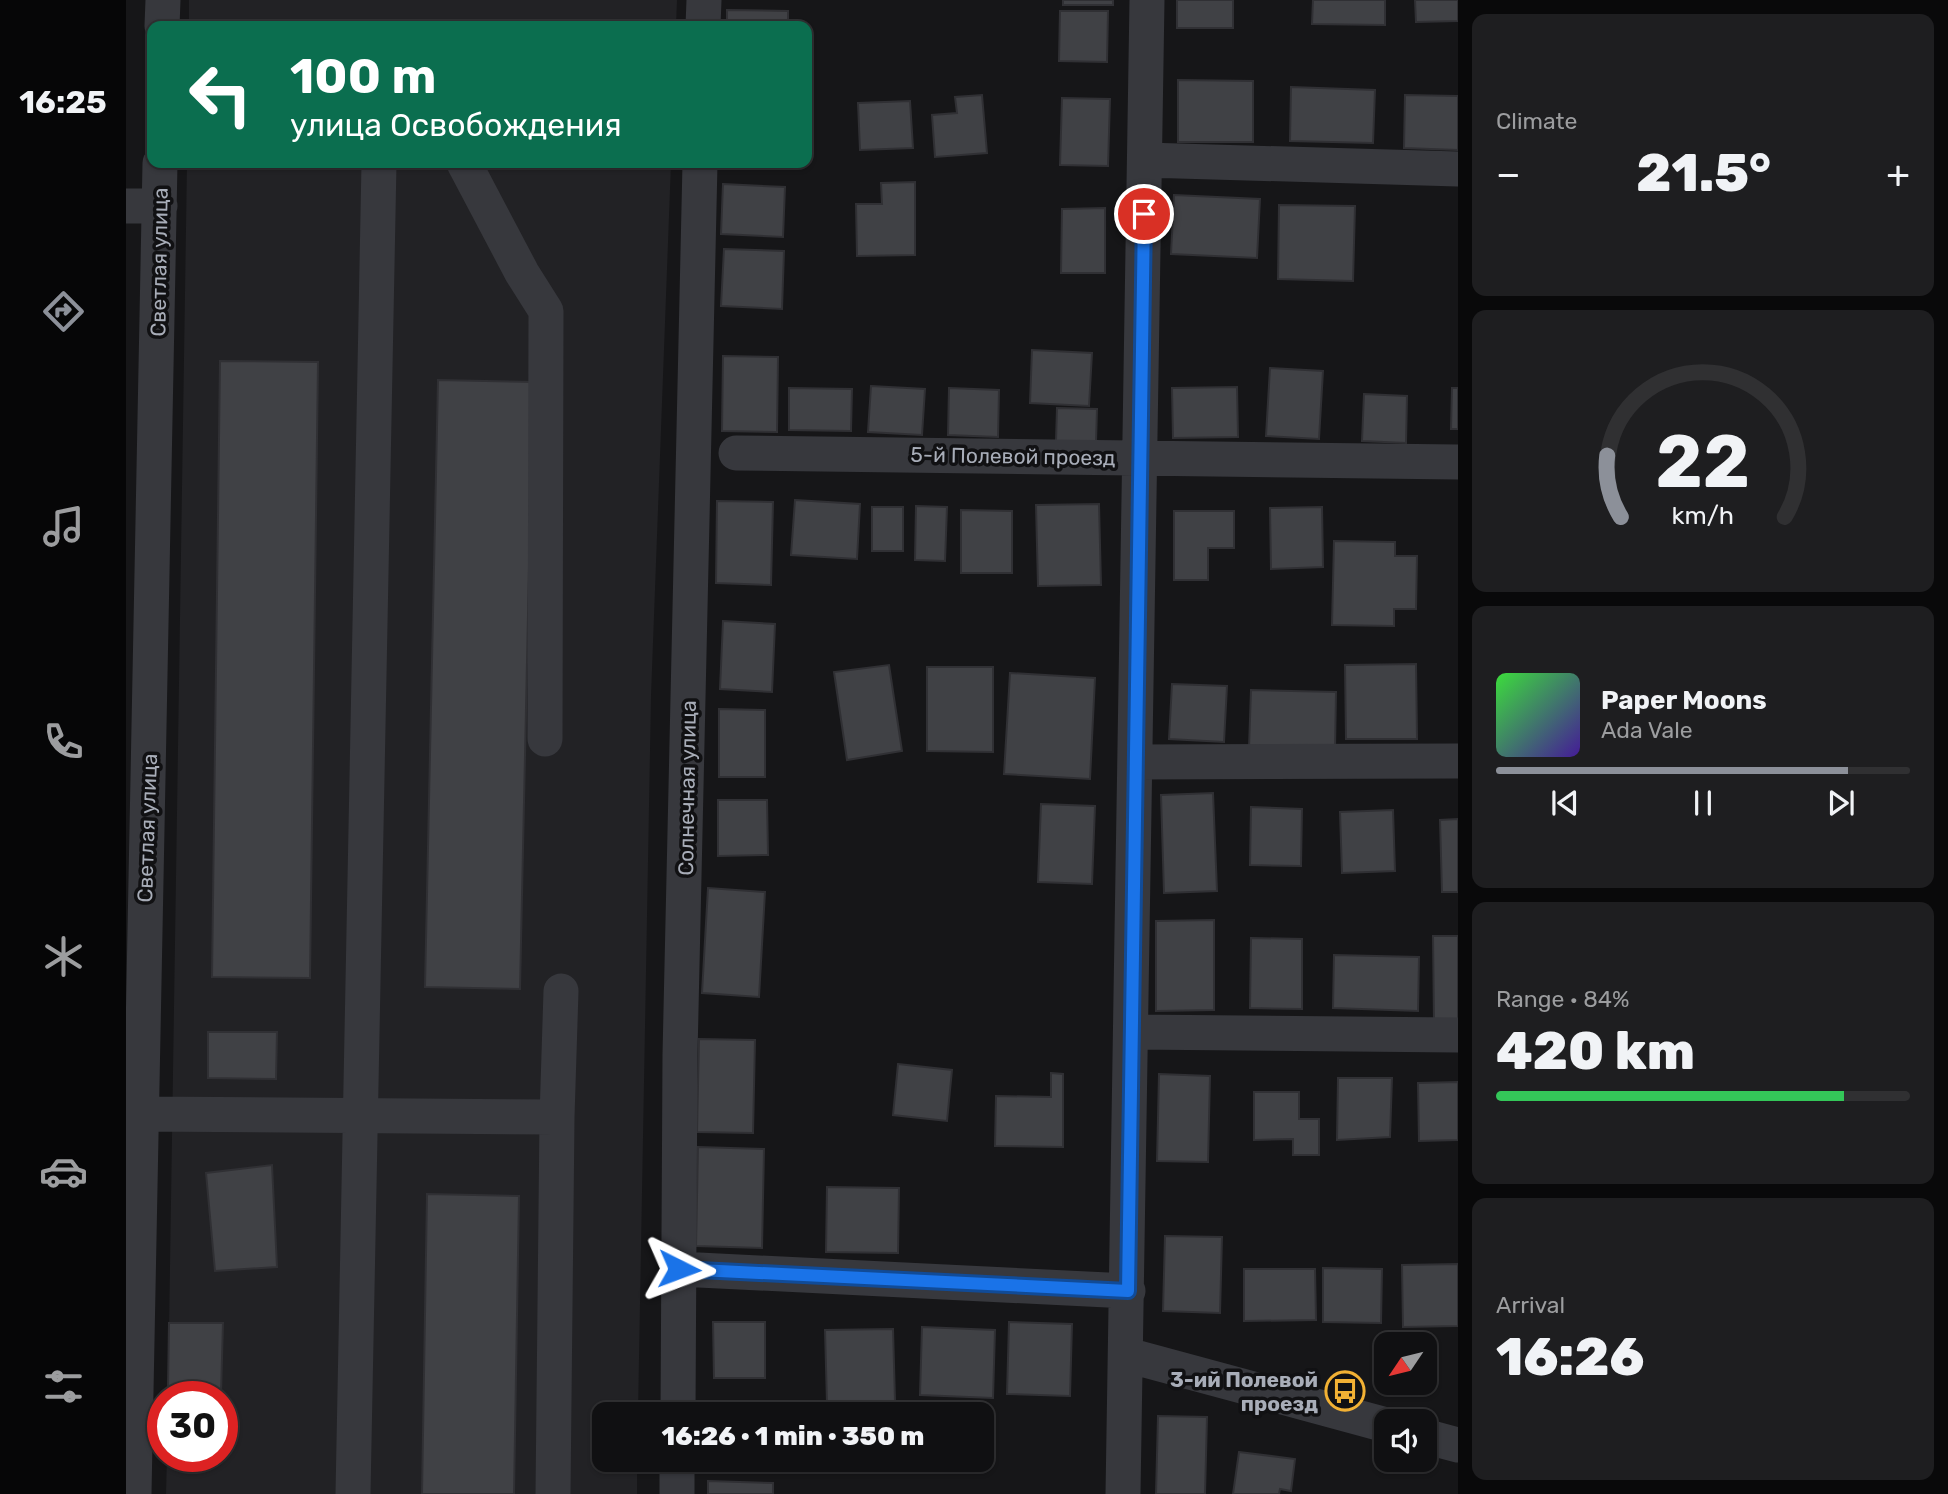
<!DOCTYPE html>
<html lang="en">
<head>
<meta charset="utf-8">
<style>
  :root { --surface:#101012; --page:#1e1e20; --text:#f1f3f6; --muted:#9c9d9f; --line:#303032; --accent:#8c9099 }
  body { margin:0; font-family:Rubik,sans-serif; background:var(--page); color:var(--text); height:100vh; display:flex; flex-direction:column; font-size:26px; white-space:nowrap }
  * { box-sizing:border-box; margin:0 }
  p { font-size:23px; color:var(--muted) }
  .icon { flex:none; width:38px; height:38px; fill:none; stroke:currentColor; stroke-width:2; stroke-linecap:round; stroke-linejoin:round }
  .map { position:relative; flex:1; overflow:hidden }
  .details { display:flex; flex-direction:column; gap:14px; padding:14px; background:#09090a; width:490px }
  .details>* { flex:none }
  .hud { position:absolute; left:21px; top:21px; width:665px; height:147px; border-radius:14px; box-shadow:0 2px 5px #0004,0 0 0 2px var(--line); background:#0b6e4f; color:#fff; overflow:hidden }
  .needle { width:46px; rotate:235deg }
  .buttons { position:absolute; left:1248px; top:1332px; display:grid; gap:14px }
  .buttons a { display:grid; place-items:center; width:63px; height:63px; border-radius:14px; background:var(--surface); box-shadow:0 2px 5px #0004,0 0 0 2px var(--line); font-size:35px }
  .speed { position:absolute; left:21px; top:1381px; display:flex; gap:14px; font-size:35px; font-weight:700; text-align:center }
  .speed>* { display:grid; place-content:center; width:91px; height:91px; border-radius:50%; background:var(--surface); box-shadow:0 2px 5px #0004,0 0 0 2px var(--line); line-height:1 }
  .speed .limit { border:10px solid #d22; background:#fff; color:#111 }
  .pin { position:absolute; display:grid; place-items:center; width:60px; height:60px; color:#fff; margin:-30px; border:4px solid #fff; border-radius:50%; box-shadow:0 2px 7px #0007 }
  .me { position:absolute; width:77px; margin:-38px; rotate:93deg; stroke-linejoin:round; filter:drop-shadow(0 0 5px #0008) }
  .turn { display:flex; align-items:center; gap:24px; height:147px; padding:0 28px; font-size:32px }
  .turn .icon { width:91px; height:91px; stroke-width:2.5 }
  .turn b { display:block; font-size:49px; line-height:60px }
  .big { font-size:52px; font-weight:800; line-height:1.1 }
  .details .tile { flex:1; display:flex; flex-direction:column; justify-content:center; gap:10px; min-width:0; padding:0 24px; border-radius:14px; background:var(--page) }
  .details .dial { align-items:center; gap:0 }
  .dial svg { height:182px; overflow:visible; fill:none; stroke:var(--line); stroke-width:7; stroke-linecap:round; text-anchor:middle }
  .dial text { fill:var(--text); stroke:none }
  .song { display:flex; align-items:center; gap:21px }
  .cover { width:84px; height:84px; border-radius:10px; background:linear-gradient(135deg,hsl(120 70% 55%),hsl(260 70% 35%)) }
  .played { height:7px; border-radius:4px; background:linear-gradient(90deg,var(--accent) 85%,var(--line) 85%) }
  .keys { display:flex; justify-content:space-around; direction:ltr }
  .heat { display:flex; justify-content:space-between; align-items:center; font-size:38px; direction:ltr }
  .charge { height:10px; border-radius:5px; background:linear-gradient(90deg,#34c759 84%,var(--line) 0) }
  .trip { position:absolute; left:466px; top:1402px; width:402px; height:70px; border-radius:14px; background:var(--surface); box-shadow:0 2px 5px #0004,0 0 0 2px var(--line); font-weight:800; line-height:70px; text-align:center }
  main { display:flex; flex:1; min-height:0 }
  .dock { display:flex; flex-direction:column; width:126px; justify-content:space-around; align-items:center; background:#060607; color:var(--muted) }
  .dock .icon { width:49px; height:49px }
  .dock .active { color:var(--accent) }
  .dock b { font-size:32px; color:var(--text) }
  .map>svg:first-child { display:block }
</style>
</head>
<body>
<main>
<nav class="dock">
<b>16:25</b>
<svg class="icon active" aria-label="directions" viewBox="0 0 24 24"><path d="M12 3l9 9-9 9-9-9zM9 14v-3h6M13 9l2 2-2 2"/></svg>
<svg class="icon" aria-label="music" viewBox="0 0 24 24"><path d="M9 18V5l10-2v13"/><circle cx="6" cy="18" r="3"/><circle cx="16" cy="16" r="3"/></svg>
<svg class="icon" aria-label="phone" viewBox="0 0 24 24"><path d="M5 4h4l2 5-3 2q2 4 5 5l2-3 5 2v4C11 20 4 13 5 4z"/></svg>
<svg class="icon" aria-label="climate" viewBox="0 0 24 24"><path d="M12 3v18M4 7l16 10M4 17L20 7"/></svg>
<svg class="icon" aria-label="car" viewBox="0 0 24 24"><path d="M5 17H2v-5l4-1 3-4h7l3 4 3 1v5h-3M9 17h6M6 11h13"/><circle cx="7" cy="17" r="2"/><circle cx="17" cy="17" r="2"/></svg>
<svg class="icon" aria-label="filters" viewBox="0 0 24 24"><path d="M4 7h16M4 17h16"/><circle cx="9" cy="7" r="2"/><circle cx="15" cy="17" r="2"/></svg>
</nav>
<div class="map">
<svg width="1332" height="1494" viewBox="0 0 1332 1494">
  <rect width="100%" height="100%" fill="#161618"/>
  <path fill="#222225" d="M63 0H551L550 26H63Z
    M61 163H545L525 696 512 1414H478V1460H511V1494H40L41 1456H96V1396H42Z"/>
  <path fill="#404145" stroke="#303034" stroke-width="2" d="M937 0H987V5H937Z
    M1051 0H1107V28H1051Z
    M1187 0H1259V25L1186 24Z
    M1289 0H1332V21L1290 22Z
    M601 10 662 11V26H601Z
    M934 11H982L981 62 933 61Z
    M1052 80 1127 81V142H1052Z
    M1165 87 1249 90 1247 143 1164 141Z
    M856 95 861 153 809 157 806 115 831 113 829 97Z
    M1279 95 1332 96V150L1278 148Z
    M936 98 984 99 982 166 934 165Z
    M784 101 787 148 734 150 732 103Z
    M789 182V255L731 256 730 204H756L755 183Z
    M597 184 659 187 657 237 595 234Z
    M1048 195 1134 199 1131 258 1045 254Z
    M1153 205 1229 206 1227 281 1152 279Z
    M979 208V273H935L936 209Z
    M598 249 658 251 656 309 595 306Z
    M906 350 966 353 963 406 904 403Z
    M597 356 652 357 651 432 596 431Z
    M94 361 192 362 184 978 86 977Z
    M1144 368 1197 371 1193 439 1140 436Z
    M312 380 407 382 394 989 299 987Z
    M745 386 799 389 796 435 742 432Z
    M1111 387 1112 437 1047 438 1046 388Z
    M663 388 726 389 725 431 663 430Z
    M823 388 873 390 872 437 822 435Z
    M1326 388H1332V429H1325Z
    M1238 394 1281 396 1280 443 1236 441Z
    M931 408 971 409 970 442 930 441Z
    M669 500 734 504 731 559 665 555Z
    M591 501 647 502 645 585 590 583Z
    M973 504 975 585 912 586 910 505Z
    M790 506 821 507 819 561 789 560Z
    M746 507H777V551H746Z
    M1196 507 1197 567 1145 569 1144 508Z
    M835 510 886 511V573H835Z
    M1048 511H1108V548H1082V580H1048Z
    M1208 541 1269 542V556H1291L1290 609H1268V626L1206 625Z
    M597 621 649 624 646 692 594 689Z
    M1290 664 1291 739H1220L1219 665Z
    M763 665 776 751 721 760 708 672Z
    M801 667H867V752L801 751Z
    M884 673 969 678 964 779 878 774Z
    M1046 684 1101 686 1098 742 1043 739Z
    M1125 690 1210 692 1209 750 1123 748Z
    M593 709 639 710V777H593Z
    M1087 793 1091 891 1038 893 1035 795Z
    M592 800H641L642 855 592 856Z
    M915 804 969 806 966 884 912 882Z
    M1125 807 1176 809 1175 866 1124 865Z
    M1267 810 1269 871 1216 873 1214 812Z
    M1332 819V892H1316L1314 820Z
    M582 888 639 892 633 997 576 993Z
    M1088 920V1010L1030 1011V921Z
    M1307 936H1332V1021L1308 1022Z
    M1125 938 1176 939V1009L1124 1008Z
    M1208 955 1293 957 1292 1011 1207 1008Z
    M82 1032H151L150 1079 82 1078Z
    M573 1039 629 1040 627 1133 571 1132Z
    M772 1064 826 1070 821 1121 767 1115Z
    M925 1073 937 1074V1147L869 1146 870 1096 925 1097Z
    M1033 1074 1084 1076 1082 1162 1031 1161Z
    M1212 1078H1266L1264 1137 1211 1140Z
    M1332 1082V1140L1293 1141 1292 1083Z
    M1128 1092H1173V1119H1193V1155H1167V1139L1128 1140Z
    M572 1147 638 1149 636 1248 570 1246Z
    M146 1165 151 1267 89 1271 80 1173Z
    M701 1187 773 1188 772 1253 700 1252Z
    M301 1194 393 1196 388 1494H296Z
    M1039 1236 1096 1237 1094 1313 1037 1311Z
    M1332 1264V1326L1277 1327 1276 1265Z
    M1197 1268 1256 1269 1255 1323 1197 1322Z
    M1118 1269H1189L1190 1320 1118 1321Z
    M587 1322H639V1378H588Z
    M883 1322 946 1324 944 1396 881 1394Z
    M43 1323H97L95 1394 42 1388Z
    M796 1327 869 1330 867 1398 794 1395Z
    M767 1329 769 1401 701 1403 699 1330Z
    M591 1401 655 1404V1414H591Z
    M1032 1416 1081 1417 1079 1494H1030Z
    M1113 1452 1169 1459 1165 1491 1154 1489 1153 1494H1107Z
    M589 1460H653V1466L589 1463Z
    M582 1481 647 1483V1494H582Z"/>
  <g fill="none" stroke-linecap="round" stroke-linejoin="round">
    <path stroke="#37383d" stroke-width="35" d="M36 26 37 0
      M577 26 578 0
      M1019 160 1332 169
      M338 163 396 273 420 311 419 739
      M0 206H34
      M610 453 1332 462
      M1010 762 1332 761
      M1006 1032 1332 1035
      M15 1114 431 1117 427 1494
      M431 1117 435 991
      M553 1269 1002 1291
      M1001 1355 1260 1425
      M552 1414 554 1055 574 163
      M1298 1436 1332 1445
      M8 1494 34 163
      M227 1494 253 163
      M551 1494V1460
      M997 1494 1021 0"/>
  </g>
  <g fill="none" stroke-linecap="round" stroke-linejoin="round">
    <g stroke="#114b97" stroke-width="18">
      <path id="route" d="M553 1269 1002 1291 1018 214"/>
    </g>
    <use href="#route" stroke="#1a73e8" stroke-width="12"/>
  </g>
  <defs>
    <g id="bus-ring" transform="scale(2.0125)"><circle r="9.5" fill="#111113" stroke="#f2b134" stroke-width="1.5"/><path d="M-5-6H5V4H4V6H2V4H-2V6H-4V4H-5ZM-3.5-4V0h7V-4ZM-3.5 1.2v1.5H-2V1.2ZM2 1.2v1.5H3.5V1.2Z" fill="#f2b134"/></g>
  </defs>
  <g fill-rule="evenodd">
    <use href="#bus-ring" x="1219" y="1391"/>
  </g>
  <g text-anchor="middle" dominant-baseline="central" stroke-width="7" stroke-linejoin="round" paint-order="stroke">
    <g font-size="21" fill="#a8adb8" stroke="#111113">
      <text transform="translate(33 262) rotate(-89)">Светлая улица</text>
      <text transform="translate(887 456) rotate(1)">5-й Полевой проезд</text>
      <text transform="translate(561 788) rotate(-89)">Солнечная улица</text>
      <text transform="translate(21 828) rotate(-88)">Светлая улица</text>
    </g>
    <g font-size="21" font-weight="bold" fill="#a8adb8" stroke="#111113" text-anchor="end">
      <text x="1192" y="1379">3-ий Полевой<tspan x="1192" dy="24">проезд</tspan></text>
    </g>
  </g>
</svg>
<div class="buttons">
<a><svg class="needle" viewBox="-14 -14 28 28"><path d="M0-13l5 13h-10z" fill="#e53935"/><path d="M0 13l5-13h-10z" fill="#9c9d9f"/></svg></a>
<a><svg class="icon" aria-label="sound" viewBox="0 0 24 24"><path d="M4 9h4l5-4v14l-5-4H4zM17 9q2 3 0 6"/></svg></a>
</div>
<div class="speed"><div class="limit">30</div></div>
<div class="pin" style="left:1018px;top:214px;background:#d93025"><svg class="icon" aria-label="arrive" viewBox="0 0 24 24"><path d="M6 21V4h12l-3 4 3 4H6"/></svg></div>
<svg class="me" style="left:553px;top:1269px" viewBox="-20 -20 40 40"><path d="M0-17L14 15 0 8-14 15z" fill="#1a73e8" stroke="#fff" stroke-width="4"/></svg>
<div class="trip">16:26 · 1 min · 350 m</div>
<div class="hud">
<div class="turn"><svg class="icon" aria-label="left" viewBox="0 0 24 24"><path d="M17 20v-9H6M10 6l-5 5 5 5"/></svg><div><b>100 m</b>улица Освобождения</div></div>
</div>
</div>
<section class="details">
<div class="tile"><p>Climate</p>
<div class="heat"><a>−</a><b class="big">21.5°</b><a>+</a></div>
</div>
<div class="tile dial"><svg viewBox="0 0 100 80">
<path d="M14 69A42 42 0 1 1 86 69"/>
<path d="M14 69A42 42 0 0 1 8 42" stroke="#8c9099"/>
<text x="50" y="56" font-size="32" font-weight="700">22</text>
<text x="50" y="72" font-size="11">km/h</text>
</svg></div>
<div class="tile">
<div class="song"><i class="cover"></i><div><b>Paper Moons</b><p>Ada Vale</p></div></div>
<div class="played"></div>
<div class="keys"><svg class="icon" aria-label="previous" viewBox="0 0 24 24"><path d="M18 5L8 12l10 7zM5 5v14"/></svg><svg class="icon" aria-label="pause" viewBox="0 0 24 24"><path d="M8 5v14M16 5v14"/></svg><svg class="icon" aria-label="next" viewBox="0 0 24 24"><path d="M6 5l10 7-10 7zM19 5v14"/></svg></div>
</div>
<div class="tile"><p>Range · 84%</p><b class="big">420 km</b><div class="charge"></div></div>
<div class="tile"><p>Arrival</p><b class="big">16:26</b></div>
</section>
</main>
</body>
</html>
